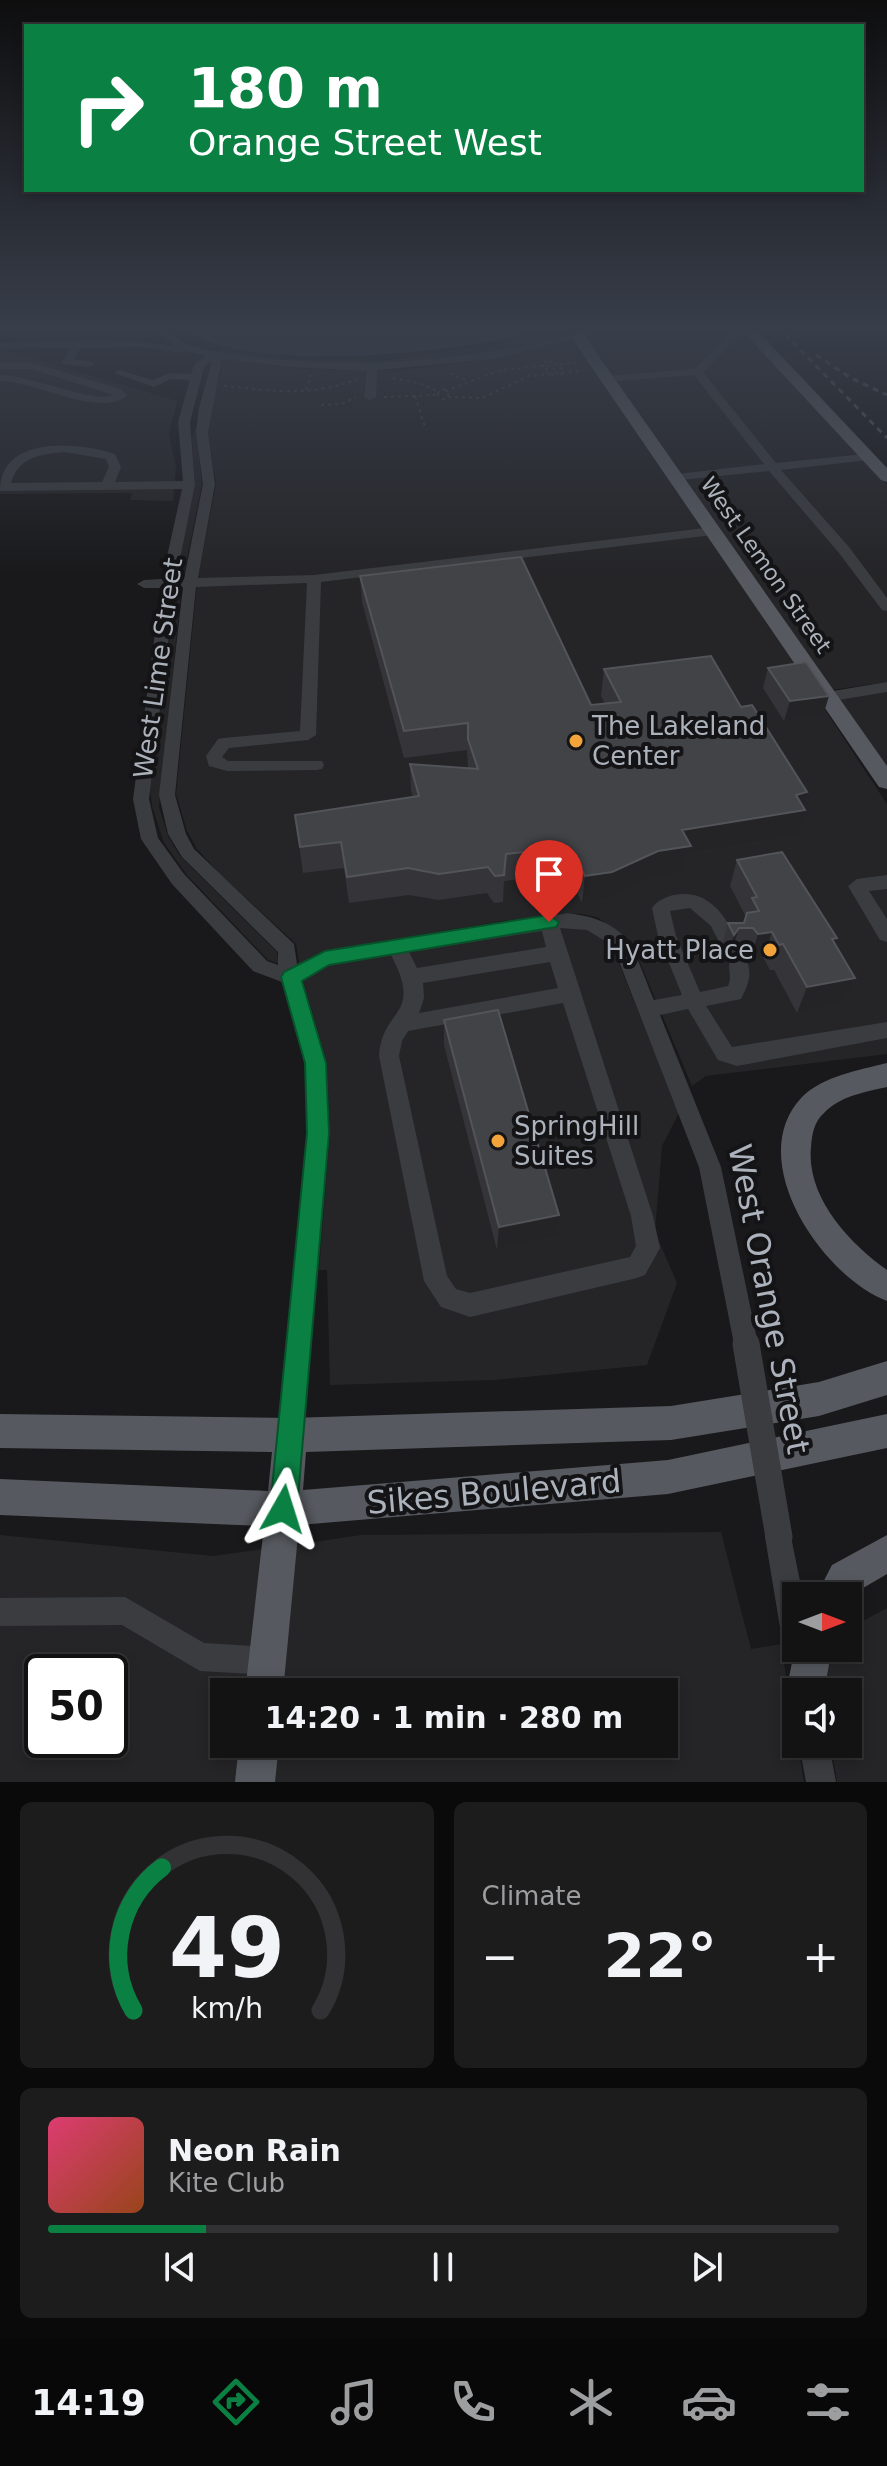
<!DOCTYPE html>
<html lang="en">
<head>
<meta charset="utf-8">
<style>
  :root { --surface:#131314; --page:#1c1c1d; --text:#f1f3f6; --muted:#9d9ea0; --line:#323234; --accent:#0b8043 }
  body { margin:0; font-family:"DejaVu Sans",sans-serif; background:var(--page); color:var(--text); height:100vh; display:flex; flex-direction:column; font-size:30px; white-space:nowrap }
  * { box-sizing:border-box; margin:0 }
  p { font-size:26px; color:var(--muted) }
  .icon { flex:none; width:44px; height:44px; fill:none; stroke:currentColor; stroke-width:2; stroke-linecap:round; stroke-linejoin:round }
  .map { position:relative; height:1782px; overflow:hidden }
  .sheet { display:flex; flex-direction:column; gap:20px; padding:20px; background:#0a0a0b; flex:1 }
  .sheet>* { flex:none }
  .top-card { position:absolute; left:24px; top:24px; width:840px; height:168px; border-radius:0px; box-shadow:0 4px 12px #0003,0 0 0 2px var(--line); background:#0b8043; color:#fff; overflow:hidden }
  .needle { width:52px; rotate:90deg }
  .tools { position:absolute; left:782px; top:1582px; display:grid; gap:16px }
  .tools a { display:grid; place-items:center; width:80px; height:80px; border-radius:0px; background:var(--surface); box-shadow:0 4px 12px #0003,0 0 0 2px var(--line); font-size:40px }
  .speed { position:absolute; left:24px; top:1654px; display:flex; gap:16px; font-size:40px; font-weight:700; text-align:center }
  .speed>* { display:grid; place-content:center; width:104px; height:104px; border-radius:50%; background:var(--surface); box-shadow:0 4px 12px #0003,0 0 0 2px var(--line); line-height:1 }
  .speed .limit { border:4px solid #111; border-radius:12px; background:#fff; color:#111 }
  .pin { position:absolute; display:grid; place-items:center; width:68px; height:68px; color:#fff; margin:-82px -34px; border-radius:50% 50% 50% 0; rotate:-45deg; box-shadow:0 0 8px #0007 }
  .pin .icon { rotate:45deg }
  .me { position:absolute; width:88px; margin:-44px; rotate:6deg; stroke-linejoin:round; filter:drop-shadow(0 0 6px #0008) }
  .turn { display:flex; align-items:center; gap:28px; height:168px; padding:0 32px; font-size:36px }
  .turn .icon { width:104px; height:104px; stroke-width:2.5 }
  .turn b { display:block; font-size:56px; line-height:68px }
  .big { font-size:60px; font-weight:800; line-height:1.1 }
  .sheet .card { flex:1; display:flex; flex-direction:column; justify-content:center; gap:12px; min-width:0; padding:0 28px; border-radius:12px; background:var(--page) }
  .sheet .dial { align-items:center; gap:0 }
  .dial svg { height:208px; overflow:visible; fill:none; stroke:var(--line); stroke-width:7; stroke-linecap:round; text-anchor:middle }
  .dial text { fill:var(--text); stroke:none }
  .song { display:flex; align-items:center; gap:24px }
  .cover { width:96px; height:96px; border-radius:12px; background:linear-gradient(135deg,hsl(340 70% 55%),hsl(20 70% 35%)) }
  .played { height:8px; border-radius:4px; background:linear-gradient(90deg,var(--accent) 20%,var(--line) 20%) }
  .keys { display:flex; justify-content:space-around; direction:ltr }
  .heat { display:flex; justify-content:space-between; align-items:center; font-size:44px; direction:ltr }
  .sheet .tiles { flex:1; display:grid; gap:20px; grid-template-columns:1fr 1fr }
  .card:last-child { grid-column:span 2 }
  .trip { position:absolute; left:210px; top:1678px; width:468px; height:80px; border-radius:0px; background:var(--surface); box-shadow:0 4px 12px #0003,0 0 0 2px var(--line); font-weight:800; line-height:80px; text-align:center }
  .dock { display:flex; height:128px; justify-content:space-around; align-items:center; background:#080808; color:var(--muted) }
  .dock .icon { width:56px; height:56px }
  .dock .selected { color:var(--accent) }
  .dock b { font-size:36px; color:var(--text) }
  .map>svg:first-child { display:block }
</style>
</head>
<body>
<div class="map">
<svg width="887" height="1782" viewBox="0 0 887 1782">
  <rect width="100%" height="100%" fill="#19191b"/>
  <path fill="#252528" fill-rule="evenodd" d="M559 326H588L571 336 467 358 318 365 221 353 223 348 291 358 384 361 493 345 539 335Z
    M600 326H739L859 454 681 474 584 338Z
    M574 340 745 588 887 804V1054L706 1076 692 1086 631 941 597 917 582 914 565 913 502 921 323 951 299 963 296 944 219 873 197 849 187 831 176 794 197 583 216 484 208 432 211 408 224 362 222 358 298 369 395 371 472 362Z
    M0 349 177 401 169 434 176 467 173 501 130 500 132 493 0 494Z
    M196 426 202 484 182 583 159 807 168 836 180 856 277 952 278 963 268 960 187 875 164 843 152 806 150 790 180 558 195 485 192 438Z
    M864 460 887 484V682L831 690 685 480Z
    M887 692V769L838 700Z
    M568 926 587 929 612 946 679 1113 662 1146 655 1232 677 1283 647 1365 494 1380 330 1385 327 1270H319L330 1133 327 1062 303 980 328 965Z
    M721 1532 751 1649 781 1644 788 1688 786 1701 791 1703 804 1782H272L276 1744H664V1692H281L295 1545 361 1535Z
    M0 1535 213 1556 264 1549 248 1692H224V1744H242L238 1782H0ZM42 1672H110V1740H42Z
    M887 1608V1782H837L831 1744H848V1692H822L830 1648H848V1629Z"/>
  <path fill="#2f3a40" d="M184 326H552C487 351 233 380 184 326Z"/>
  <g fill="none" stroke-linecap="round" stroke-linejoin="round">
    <path stroke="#404347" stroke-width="2" stroke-dasharray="3 4" stroke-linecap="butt" d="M547 361 542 363 547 373 558 377
      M549 361 557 363 564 372 558 377
      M545 369 561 368
      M451 374H458
      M456 376 469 381
      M393 378 422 384 439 392
      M224 386C273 391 311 397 358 379
      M438 394a5 5 0 1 1 10 0a5 5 0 1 1-10 0Z
      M306 390 311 375
      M445 391 501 370 580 362
      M415 396 426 430
      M384 397 436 395
      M448 397 482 398 529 376 585 370
      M321 405 341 404 356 397"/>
    <path fill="#3a3c40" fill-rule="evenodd" d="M151 326C166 326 174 339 188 344 205 351 224 353 242 355 357 372 466 360 578 334L583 337 493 359 377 370 376 397 370 400 364 397 367 371 289 367 222 359 208 432 215 484 198 578 314 575 713 527 719 531 713 535 321 582 316 735 308 740 229 748 222 757 228 761H322L324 765 322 769 316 770 227 771 209 766 206 756 218 739 224 738 300 731 307 583 196 587 175 795 186 834 194 849 294 944 297 964 325 951 567 913C631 921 632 947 654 1000L682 995 658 936 652 908C657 901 665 897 674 895 707 888 726 915 737 941L735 946H721L711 926 690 908 670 911 676 936 700 992 728 986C733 976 726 967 731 957H745C753 973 749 983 741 999L706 1006 732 1047 887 1022V1038L737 1066 718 1060 688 1009 660 1015 721 1167 758 1344 755 1353 746 1356 737 1353 734 1344 699 1167 613 946 587 930 560 928 653 1216 660 1248 645 1275 637 1278 470 1317 441 1307 424 1281 379 1056C382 1007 424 1017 391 955L329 965 301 980 325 1063 329 1133 304 1435 300 1444 291 1448 282 1444 278 1435 307 1133 305 1063 282 982 253 971 172 884 141 839 133 799 161 588H144L137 584 144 580 162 579 182 489 0 491C0 434 79 442 115 454L121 467 115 482 183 481 178 422 190 380 171 379 154 387 114 373 119 370 153 380 169 373 191 374 195 363 206 356 186 351 181 353 144 347 80 348 74 359 93 362 94 364 89 367 63 364 62 362 70 348 0 349V343C58 342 117 337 174 346ZM212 361 199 408 196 432 203 484 184 579H176L195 485 190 422 204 367ZM65 452 106 459 109 467 102 482 11 483C18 457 41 454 65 452ZM175 587H183L159 795 168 834 182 857 278 952V965L267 961 184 874 158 838 149 799ZM542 931 546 947 417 968 409 952ZM550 962 558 988 419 1013 424 998 423 983ZM563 1003 631 1216 636 1246 630 1257 470 1293 456 1289 447 1276 399 1056 402 1041 408 1031Z
      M745 328 754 330 738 338 703 372 776 463 872 453 874 456 868 460 781 470 849 547 887 598V611L882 610 839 553 769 471 673 481 671 478 677 474 764 464 694 375 607 382 602 379 607 376 694 369 730 334Z
      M0 363H32L121 389 127 396C98 418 36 381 0 381V375C30 375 94 404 114 395L31 369H0Z
      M887 682V692L827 702 819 697 827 692Z
      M887 875V889L869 891 887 919V942L880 940 848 886 857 879Z
      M779 1523 789 1527 803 1596H796V1648H807L796 1653 786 1649 782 1639 765 1537 769 1527Z
      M125 1597 204 1643 268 1647 278 1651 282 1661 278 1671 268 1675 200 1671 122 1625 0 1626V1598Z
      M799 1744H829L836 1782H806Z"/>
    <path fill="#56595f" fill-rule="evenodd" d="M585 326H601L586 338 887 766V789L879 787 571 337Z
      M738 326H753L887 468V482L881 480Z
      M887 1063V1087C865 1092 840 1096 824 1113 814 1122 812 1134 811 1147 806 1197 849 1243 887 1270V1301C823 1277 742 1160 802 1097 823 1076 860 1070 887 1063Z
      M887 1361V1395L819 1416 671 1440 306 1452 303 1490 668 1460 887 1414V1448L668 1494 299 1525 283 1692H245L264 1526 0 1515V1479L268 1491 272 1452 0 1448V1414L291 1418 671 1406 819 1382Z
      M887 1535V1574L858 1591 848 1609V1596H816L832 1565Z
      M796 1643V1648H832L824 1692H796V1708L791 1706 786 1692Z
      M239 1744H279L275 1782H235Z"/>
    <path stroke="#4d5055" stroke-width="3" stroke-dasharray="6 5" stroke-linecap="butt" d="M777 326 887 438
      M816 355 851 378 887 395"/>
    <path stroke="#3a3c40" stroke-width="27" d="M746 1344 779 1537"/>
  </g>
  <path fill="#353539" d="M360 576 591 705 605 704 601 696 604 669 803 807 796 836 689 854 685 872 653 877 608 898 582 903 576 890 557 894 550 875 504 881 503 902 494 903 487 893 439 900 409 895 349 903 344 868 303 873 295 815 413 797 411 790 410 764 468 768 467 750 404 758 362 602Z
    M768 668 823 716 784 721 763 688Z
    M737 860 835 943 855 978 844 1003 797 1013 774 970H770L763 957 750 960 745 954H731L727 961 721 949 728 923H744L746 917 730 886Z
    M444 1020 556 1237 497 1250 444 1045Z"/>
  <path fill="#242427" d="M829 696 823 716 784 721 790 701Z
    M807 792 802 810H805L796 836 689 854 685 872 653 877 608 898 582 903 585 876 682 830 796 795Z
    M579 864 576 890 557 894 560 867Z
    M739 928 731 954 727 961 734 935Z
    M772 932 763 957 750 960 758 934Z
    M855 978 844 1003 797 1013 807 987Z
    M559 1215 556 1237 497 1250 499 1227Z"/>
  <path fill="#424347" stroke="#525459" stroke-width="2" d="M521 557 591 705 621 702 604 669 711 656 741 707 752 705 807 792 796 795 805 810 682 830 691 846 658 851 612 872 585 876 579 864 560 867 553 849 506 854 504 875 495 876 488 867 439 874 408 868 347 877 341 842 300 847 295 815 419 796 410 764 478 769 468 739V723L404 731 360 576Z
    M806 662 829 696 790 701 768 668Z
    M782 852 837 938 832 939 855 978 807 987 783 944 779 945 772 932 758 934 753 928H739L734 935 728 923H744L747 913 759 911 752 898 757 897 737 860Z
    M498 1010 559 1215 499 1227 444 1020Z"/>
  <linearGradient id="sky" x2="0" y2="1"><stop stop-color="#0e0e0f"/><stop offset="0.57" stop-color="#383e4a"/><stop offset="1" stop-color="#383e4a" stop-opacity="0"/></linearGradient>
  <rect width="887" height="576" fill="url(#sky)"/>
  <path fill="#0b8043" stroke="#07532c" stroke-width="2" d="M549 915 559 922 556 927 329 965 302 981 326 1063 329 1133 297 1509 293 1518 283 1522 274 1518 270 1509 307 1133 305 1063 281 977 284 972 325 951Z"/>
  <g fill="#f2a43b" stroke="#141416" stroke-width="3">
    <circle cx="576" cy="741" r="8"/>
    <circle cx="770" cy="950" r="8"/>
    <circle cx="498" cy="1141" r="8"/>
  </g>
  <g text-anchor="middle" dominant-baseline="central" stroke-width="8" stroke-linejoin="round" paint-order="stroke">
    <g font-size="22" fill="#acb2bb" stroke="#141416">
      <text transform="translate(766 565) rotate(55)">West Lemon Street</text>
    </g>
    <g font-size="26" fill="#acb2bb" stroke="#141416">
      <text transform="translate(158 668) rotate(-82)">West Lime Street</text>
    </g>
    <g font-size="26" fill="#acb2bb" stroke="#141416" text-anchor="start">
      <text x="592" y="726">The Lakeland<tspan x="592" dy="30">Center</tspan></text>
      <text x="754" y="950" text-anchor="end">Hyatt Place</text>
      <text x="514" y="1126">SpringHill<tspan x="514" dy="30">Suites</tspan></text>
    </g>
    <g font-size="32" fill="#acb2bb" stroke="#141416">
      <text transform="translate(769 1299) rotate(79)">West Orange Street</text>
      <text transform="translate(494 1492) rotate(-5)">Sikes Boulevard</text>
    </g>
  </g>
</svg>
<div class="tools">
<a><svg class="needle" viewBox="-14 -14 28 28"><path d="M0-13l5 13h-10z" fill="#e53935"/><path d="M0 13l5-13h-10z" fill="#9d9ea0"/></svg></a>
<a><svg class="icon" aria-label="sound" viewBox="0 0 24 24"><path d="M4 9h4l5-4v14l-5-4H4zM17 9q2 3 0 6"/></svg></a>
</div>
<div class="speed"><div class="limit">50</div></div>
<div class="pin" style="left:549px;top:922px;background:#d93025"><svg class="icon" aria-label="arrive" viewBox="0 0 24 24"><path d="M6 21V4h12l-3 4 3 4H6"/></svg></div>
<svg class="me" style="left:283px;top:1509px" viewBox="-20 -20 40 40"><path d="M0-17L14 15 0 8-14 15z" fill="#0b8043" stroke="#fff" stroke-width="4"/></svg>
<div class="trip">14:20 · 1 min · 280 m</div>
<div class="top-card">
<div class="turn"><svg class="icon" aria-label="right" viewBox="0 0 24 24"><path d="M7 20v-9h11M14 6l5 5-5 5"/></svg><div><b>180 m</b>Orange Street West</div></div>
</div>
</div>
<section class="sheet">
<div class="tiles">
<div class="card dial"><svg viewBox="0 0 100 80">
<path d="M14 69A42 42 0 1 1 86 69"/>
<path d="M14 69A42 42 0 0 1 25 14" stroke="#0b8043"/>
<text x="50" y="56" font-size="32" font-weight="700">49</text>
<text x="50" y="72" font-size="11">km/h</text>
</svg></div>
<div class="card"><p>Climate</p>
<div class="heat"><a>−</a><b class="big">22°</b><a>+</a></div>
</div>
<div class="card">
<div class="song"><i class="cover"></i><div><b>Neon Rain</b><p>Kite Club</p></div></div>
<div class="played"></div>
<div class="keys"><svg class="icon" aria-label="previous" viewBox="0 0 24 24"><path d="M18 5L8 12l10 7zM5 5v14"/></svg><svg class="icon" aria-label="pause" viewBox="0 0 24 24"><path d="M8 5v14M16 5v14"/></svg><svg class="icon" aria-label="next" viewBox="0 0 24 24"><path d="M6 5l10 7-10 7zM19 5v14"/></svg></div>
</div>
</div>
</section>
<nav class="dock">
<b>14:19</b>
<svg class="icon selected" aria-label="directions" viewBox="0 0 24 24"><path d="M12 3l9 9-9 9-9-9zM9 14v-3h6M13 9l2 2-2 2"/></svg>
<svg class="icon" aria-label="music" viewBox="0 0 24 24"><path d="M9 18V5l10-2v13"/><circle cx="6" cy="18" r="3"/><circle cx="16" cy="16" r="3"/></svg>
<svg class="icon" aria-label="phone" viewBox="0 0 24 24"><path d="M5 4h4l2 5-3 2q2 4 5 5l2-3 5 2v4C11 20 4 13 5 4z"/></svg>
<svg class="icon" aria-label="climate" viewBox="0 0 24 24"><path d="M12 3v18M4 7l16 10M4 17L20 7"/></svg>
<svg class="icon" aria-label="car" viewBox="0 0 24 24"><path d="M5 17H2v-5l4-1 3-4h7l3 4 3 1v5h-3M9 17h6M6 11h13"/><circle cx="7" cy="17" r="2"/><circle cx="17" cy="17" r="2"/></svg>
<svg class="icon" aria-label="filters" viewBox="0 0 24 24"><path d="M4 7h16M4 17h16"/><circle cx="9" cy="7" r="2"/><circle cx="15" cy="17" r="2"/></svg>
</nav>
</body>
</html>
